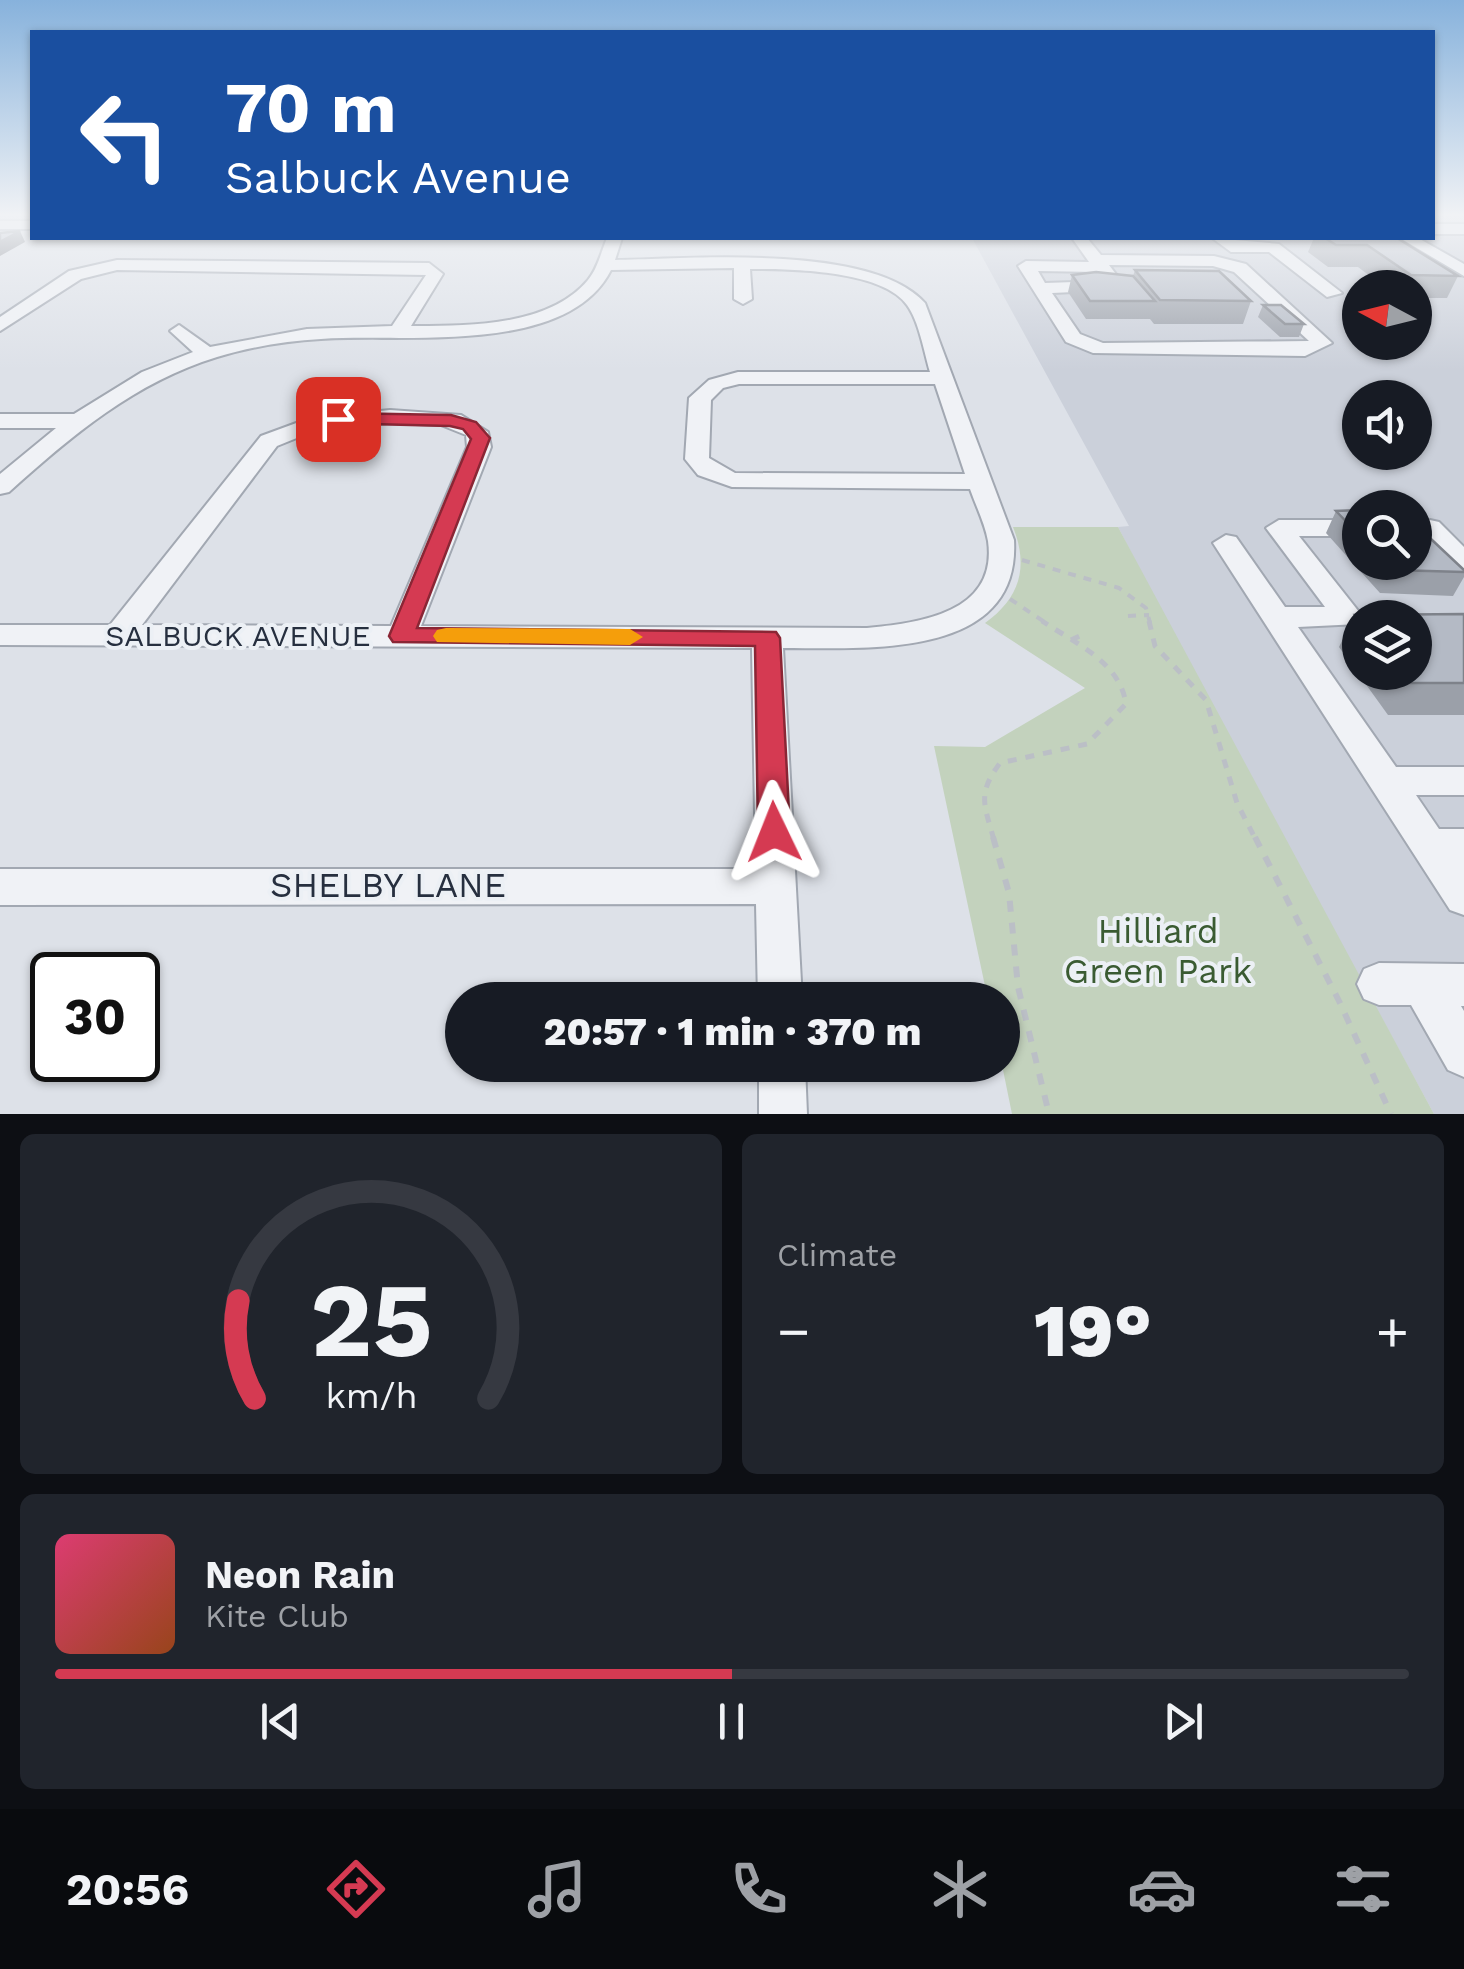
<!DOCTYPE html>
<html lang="en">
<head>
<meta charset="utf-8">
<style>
  :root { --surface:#171b24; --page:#20242c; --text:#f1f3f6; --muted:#9ea1a6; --line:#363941; --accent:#d53a52 }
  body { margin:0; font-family:"Work Sans",sans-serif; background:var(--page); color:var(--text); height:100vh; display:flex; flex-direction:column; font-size:38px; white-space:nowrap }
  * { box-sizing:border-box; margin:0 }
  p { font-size:32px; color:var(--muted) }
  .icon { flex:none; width:55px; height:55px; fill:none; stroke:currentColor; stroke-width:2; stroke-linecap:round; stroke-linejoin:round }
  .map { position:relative; height:1114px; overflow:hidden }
  .details { display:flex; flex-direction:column; gap:20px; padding:20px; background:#0d0f14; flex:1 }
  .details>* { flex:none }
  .top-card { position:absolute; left:30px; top:30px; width:1405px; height:210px; border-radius:0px; box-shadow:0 2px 8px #0004; background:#1a4fa0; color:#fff; overflow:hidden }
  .needle { width:65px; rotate:277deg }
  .tools { position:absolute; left:1342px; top:270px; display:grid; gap:20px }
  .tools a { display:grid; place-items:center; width:90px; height:90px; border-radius:50%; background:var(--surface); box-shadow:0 2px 8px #0004; font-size:50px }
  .speed { position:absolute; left:30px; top:952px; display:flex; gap:20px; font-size:50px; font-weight:700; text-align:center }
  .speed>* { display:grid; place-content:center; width:130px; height:130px; border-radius:50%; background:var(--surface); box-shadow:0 2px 8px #0004; line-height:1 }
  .speed .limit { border:5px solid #111; border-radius:15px; background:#fff; color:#111 }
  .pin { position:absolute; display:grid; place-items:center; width:85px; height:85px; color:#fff; margin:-42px; border-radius:20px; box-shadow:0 5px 15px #0006 }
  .me { position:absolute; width:110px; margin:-55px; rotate:358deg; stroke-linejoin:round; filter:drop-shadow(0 0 8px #0008) }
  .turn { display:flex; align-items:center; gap:35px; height:210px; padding:0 30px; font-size:45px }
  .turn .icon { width:130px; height:130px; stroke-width:2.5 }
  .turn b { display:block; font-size:70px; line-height:85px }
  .big { font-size:75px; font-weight:800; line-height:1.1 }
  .details .card { flex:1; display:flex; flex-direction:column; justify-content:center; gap:15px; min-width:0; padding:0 35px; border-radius:15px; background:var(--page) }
  .details .dial { align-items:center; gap:0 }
  .dial svg { height:260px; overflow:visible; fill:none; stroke:var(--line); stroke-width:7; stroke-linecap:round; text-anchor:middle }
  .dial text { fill:var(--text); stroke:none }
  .song { display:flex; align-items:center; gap:30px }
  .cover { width:120px; height:120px; border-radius:15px; background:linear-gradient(135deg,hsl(340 70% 55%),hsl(20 70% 35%)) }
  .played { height:10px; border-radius:5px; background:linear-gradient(90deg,var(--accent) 50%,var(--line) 50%) }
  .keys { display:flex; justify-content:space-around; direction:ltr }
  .heat { display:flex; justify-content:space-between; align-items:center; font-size:55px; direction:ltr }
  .details .tiles { flex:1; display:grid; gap:20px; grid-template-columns:1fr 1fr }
  .card:last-child { grid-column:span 2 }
  .trip { position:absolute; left:445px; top:982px; width:575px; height:100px; border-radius:50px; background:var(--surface); box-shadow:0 2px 8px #0004; font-weight:800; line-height:100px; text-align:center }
  .dock { display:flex; height:160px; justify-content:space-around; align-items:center; background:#090b0e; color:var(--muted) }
  .dock .icon { width:70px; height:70px }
  .dock .active { color:var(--accent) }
  .dock b { font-size:45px; color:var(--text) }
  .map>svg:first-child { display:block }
</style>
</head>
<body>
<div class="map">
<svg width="1464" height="1114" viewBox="0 0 1464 1114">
  <rect width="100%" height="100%" fill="#dde1e8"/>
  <path fill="#cbd0da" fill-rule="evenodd" d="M1433 229H1464V1114H1434L1194 674 1118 527 1129 526 972 238H1432ZM1360 288H1415V342H1360ZM1360 398H1415V452H1360ZM1360 508H1415V562H1360ZM1360 618H1415V672H1360Z"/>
  <path fill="#c3d2bd" d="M1013 527H1118L1434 1114H1012L1002 1065V1000H988L934 746 985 747 1085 688 985 623C1020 598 1029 567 1013 527Z"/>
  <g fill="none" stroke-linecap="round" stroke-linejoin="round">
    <g stroke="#a2a8b2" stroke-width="4">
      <path id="minor" d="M0 221H32V229H0Z
        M1432 224H1464V234H1432Z
        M607 238H622L615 260C692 259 871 243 925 303L1014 540C1021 660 866 648 783 648L802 1000H758L756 904 0 905V869H756L752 648 0 645V625H110L261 436 310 418 390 410 461 415 488 432 491 447 421 626 867 628C920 623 998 613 988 541 985 524 976 506 970 489L732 487 698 475 685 459 689 398 709 380 738 372H930C924 352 919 321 907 305 882 270 790 269 750 269L752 299 743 304 734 299V268L611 270C567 357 402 333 321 339 286 341 250 347 217 357 135 382 71 436 9 492L0 494V474L56 428H0V414H74L142 372 193 352 170 331 179 325 210 347 307 329 392 326 426 275 117 270 81 279 0 331V317L69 271 117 260 429 263 443 274 411 326C466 326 549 327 588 280 598 268 601 252 607 238ZM739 384H935L965 474 735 473 709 458 711 400 723 388ZM390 423 441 425 466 435 467 447 391 626 142 625 277 446 314 431Z
        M1072 238H1087L1101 255 1214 256 1246 264 1332 343 1305 356 1093 353 1066 342 1018 266 1026 261 1089 262ZM1109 265 1213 266 1234 272 1309 341 1103 343 1080 334 1052 293 1118 290 1122 282ZM1038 271 1097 272 1104 281 1045 283Z
        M1212 238 1279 244 1342 293 1327 297 1269 252H1231Z
        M1400 238H1418L1464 264V276Z
        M1279 520H1360V536H1299L1363 617 1359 624 1298 627 1396 767H1464V795H1416L1439 829H1464V915L1450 910 1213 543 1226 535 1236 537 1285 607H1325L1266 528Z
        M1430 520 1439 522 1464 547V571L1454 569 1417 528Z
        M1379 963 1464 964V1006H1461L1464 1011V1077L1448 1070 1411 1005H1379L1364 999 1357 984 1364 969Z
        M759 1065H805L807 1114H759Z"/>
    </g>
    <path stroke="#bbbfc6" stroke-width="4" stroke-dasharray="8 8" stroke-linecap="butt" d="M1022 560 1119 588 1146 608 1150 623
      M1010 599 1046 623
      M1128 616 1149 615"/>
    <path stroke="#bbbfc6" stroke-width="5" stroke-dasharray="9 9" stroke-linecap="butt" d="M1149 621 1155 646 1206 700 1237 803 1256 840
      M1071 640 1086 633
      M994 840C984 804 977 794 1000 763L1087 744 1126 704C1120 662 1075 643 1042 621"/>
    <path stroke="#bbbfc6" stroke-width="6" stroke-dasharray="11 11" stroke-linecap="butt" d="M993 837 1009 893 1018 987 1049 1114
      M1255 837 1339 1001 1391 1114"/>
    <use href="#minor" fill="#f0f2f6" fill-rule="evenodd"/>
  </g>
  <path fill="#9ba0a9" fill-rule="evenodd" d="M1314 238H1397L1458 276 1447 298H1415V288H1386L1358 267H1328L1308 252Z
    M1135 270 1251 301 1243 324H1154L1150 319H1086L1068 292 1072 275 1133 276Z
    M1263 305 1304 324 1299 337H1280L1258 317Z
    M1360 510V562H1415L1464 570V577L1453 596 1380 593 1326 533 1336 511Z
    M1464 614V715H1388L1339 647 1355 615ZM1360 618 1415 672H1360Z"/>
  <path fill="#7e828a" d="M20 231 25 242 0 256V242Z"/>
  <path fill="#b4bac5" stroke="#7e828a" stroke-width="2.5" d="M20 231 0 242V233Z
    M1325 238H1397L1458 276 1411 275 1367 245H1336Z
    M1135 270 1219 271 1251 301 1160 300Z
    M1096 272 1133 276 1155 301H1090L1072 275Z
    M1263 305H1281L1304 324H1285Z
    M1360 510V536L1336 511Z
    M1415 524 1464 570V572L1392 570 1385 562H1415Z
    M1464 614V683H1407L1399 672H1415V618H1360V622L1355 615Z"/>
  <linearGradient id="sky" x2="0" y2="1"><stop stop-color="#87b2dc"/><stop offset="0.58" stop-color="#f0f2f5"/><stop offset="1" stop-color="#f0f2f5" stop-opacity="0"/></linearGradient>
  <rect width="1464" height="370" fill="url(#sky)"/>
  <path fill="#d53a52" stroke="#8a2635" stroke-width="2.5" d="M338 413 451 415 476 422 490 438 417 628 776 632 780 638 790 832 785 841 774 845 763 841 758 832 755 646 393 642 389 636 471 439 463 429 450 426 332 423 329 419Z"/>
  <path fill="#f59e0b" d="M446 628 630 629 643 637 630 645 437 642 433 636 437 630Z"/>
  <g text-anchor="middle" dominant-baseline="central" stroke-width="8" stroke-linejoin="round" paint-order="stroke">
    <g font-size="30" fill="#262f3f" stroke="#ecf0f5">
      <text x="238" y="635">SALBUCK AVENUE</text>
    </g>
    <g font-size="35" fill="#262f3f" stroke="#ecf0f5">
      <text x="388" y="885">SHELBY LANE</text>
    </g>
    <g font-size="35" fill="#3a5b32" stroke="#ecf0f5">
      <text x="1158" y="931">Hilliard<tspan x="1158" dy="40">Green Park</tspan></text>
    </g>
  </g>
</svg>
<div class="tools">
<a><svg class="needle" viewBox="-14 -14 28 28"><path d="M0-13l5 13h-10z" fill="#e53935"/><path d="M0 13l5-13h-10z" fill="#9ea1a6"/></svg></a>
<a><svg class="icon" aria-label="sound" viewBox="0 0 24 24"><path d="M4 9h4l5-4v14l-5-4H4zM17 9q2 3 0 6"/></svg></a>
<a><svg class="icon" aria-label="search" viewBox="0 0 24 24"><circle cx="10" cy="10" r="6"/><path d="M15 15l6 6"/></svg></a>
<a><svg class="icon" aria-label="layers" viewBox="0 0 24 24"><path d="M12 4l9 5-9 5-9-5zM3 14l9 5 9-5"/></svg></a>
</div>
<div class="speed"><div class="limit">30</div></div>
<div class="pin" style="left:338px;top:419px;background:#d93025"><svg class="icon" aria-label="arrive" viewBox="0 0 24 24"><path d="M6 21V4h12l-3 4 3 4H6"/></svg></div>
<svg class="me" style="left:774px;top:832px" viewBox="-20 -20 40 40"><path d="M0-17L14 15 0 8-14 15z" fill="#d53a52" stroke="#fff" stroke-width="4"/></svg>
<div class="trip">20:57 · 1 min · 370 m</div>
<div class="top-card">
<div class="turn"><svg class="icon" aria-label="left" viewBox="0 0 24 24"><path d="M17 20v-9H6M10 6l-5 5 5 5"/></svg><div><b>70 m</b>Salbuck Avenue</div></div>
</div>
</div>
<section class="details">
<div class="tiles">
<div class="card dial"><svg viewBox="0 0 100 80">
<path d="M14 69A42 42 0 1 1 86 69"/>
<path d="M14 69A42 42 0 0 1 9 39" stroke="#d53a52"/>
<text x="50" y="56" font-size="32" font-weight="700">25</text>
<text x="50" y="72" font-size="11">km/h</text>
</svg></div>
<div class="card"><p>Climate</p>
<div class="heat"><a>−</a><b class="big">19°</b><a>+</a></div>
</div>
<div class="card">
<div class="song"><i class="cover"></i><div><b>Neon Rain</b><p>Kite Club</p></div></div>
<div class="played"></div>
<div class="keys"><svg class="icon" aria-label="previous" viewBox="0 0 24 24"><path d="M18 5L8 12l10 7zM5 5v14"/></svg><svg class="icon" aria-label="pause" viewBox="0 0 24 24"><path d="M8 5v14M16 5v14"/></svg><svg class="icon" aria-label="next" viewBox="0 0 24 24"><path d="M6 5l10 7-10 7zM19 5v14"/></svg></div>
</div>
</div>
</section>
<nav class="dock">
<b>20:56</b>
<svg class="icon active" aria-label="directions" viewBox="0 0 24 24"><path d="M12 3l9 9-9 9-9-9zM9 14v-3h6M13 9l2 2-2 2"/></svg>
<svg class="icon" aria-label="music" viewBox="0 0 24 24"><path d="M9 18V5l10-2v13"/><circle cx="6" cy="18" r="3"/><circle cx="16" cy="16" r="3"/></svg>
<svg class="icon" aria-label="phone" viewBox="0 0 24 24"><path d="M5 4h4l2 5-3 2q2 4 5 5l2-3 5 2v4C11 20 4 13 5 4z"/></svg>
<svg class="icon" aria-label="climate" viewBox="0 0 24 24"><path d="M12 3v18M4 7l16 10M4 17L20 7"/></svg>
<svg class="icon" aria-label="car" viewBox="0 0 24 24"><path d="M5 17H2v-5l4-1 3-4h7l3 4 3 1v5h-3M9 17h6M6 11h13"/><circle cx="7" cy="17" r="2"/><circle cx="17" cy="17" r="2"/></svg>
<svg class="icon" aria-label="filters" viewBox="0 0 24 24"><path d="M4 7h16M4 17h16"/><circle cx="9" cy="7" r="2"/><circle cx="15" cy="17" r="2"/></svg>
</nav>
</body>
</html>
